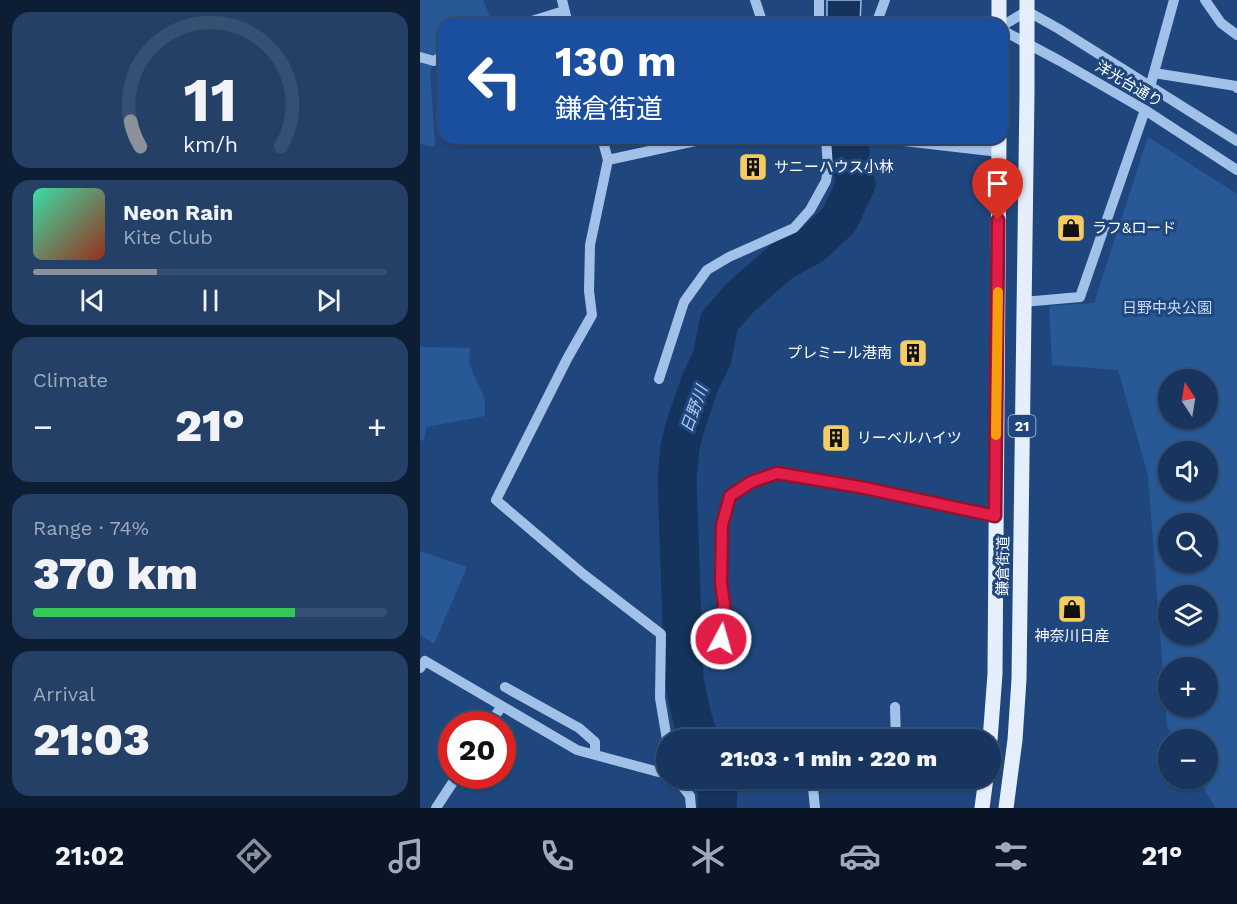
<!DOCTYPE html>
<html lang="en">
<head>
<meta charset="utf-8">
<style>
  :root { --surface:#17355e; --page:#244067; --text:#f1f3f6; --muted:#9eabbc; --line:#365073; --accent:#8c9099 }
  body { margin:0; font-family:"Work Sans","Noto Sans JP",sans-serif; background:var(--page); color:var(--text); height:100vh; display:flex; flex-direction:column; font-size:22px; white-space:nowrap }
  * { box-sizing:border-box; margin:0 }
  p { font-size:20px; color:var(--muted) }
  .icon { flex:none; width:33px; height:33px; fill:none; stroke:currentColor; stroke-width:2; stroke-linecap:round; stroke-linejoin:round }
  .map { position:relative; flex:1; overflow:hidden }
  .panel { display:flex; flex-direction:column; gap:12px; padding:12px; background:#0d1d34; width:420px }
  .panel>* { flex:none }
  .hud { position:absolute; left:18px; top:18px; width:570px; height:126px; border-radius:18px; box-shadow:0 2px 4px #0004,0 0 0 2px var(--line); background:#1a4fa0; color:#fff; overflow:hidden }
  .needle { width:39px; rotate:348deg }
  .controls { position:absolute; left:738px; top:369px; display:grid; gap:12px }
  .controls a { display:grid; place-items:center; width:60px; height:60px; border-radius:50%; background:var(--surface); box-shadow:0 2px 4px #0004,0 0 0 2px var(--line); font-size:30px }
  .speed { position:absolute; left:18px; top:711px; display:flex; gap:12px; font-size:30px; font-weight:700; text-align:center }
  .speed>* { display:grid; place-content:center; width:78px; height:78px; border-radius:50%; background:var(--surface); box-shadow:0 2px 4px #0004,0 0 0 2px var(--line); line-height:1 }
  .speed .limit { border:9px solid #d22; background:#fff; color:#111 }
  .pin { position:absolute; display:grid; place-items:center; width:51px; height:51px; color:#fff; margin:-62px -26px; border-radius:50% 50% 50% 0; rotate:-45deg; box-shadow:0 0 6px #0007 }
  .pin .icon { rotate:45deg }
  .me { position:absolute; width:66px; margin:-33px; rotate:6deg; stroke-linejoin:round; filter:drop-shadow(0 0 4px #0008) }
  .turn { display:flex; align-items:center; gap:21px; height:126px; padding:0 18px; font-size:27px }
  .turn .icon { width:78px; height:78px; stroke-width:2.5 }
  .turn b { display:block; font-size:42px; line-height:51px }
  .big { font-size:45px; font-weight:800; line-height:1.1 }
  .panel .tile { flex:1; display:flex; flex-direction:column; justify-content:center; gap:9px; min-width:0; padding:0 21px; border-radius:18px; background:var(--page) }
  .panel .dial { align-items:center; gap:0 }
  .dial svg { height:156px; overflow:visible; fill:none; stroke:var(--line); stroke-width:7; stroke-linecap:round; text-anchor:middle }
  .dial text { fill:var(--text); stroke:none }
  .song { display:flex; align-items:center; gap:18px }
  .cover { width:72px; height:72px; border-radius:9px; background:linear-gradient(135deg,hsl(160 70% 55%),hsl(10 70% 35%)) }
  .played { height:6px; border-radius:3px; background:linear-gradient(90deg,var(--accent) 35%,var(--line) 35%) }
  .keys { display:flex; justify-content:space-around; direction:ltr }
  .heat { display:flex; justify-content:space-between; align-items:center; font-size:33px; direction:ltr }
  .charge { height:9px; border-radius:4px; background:linear-gradient(90deg,#34c759 74%,var(--line) 0) }
  .trip { position:absolute; left:236px; top:729px; width:345px; height:60px; border-radius:30px; background:var(--surface); box-shadow:0 2px 4px #0004,0 0 0 2px var(--line); font-weight:800; line-height:60px; text-align:center }
  .dock { display:flex; height:96px; justify-content:space-around; align-items:center; background:#091526; color:var(--muted) }
  .dock .icon { width:42px; height:42px }
  .dock .on { color:var(--accent) }
  .dock b { font-size:27px; color:var(--text) }
  main { display:flex; flex:1; min-height:0 }
  .map>svg:first-child { display:block }
</style>
</head>
<body>
<main>
<section class="panel">
<div class="tile dial"><svg viewBox="0 0 100 80">
<path d="M14 69A42 42 0 1 1 86 69"/>
<path d="M14 69A42 42 0 0 1 9 56" stroke="#8c9099"/>
<text x="50" y="56" font-size="32" font-weight="700">11</text>
<text x="50" y="72" font-size="11">km/h</text>
</svg></div>
<div class="tile">
<div class="song"><i class="cover"></i><div><b>Neon Rain</b><p>Kite Club</p></div></div>
<div class="played"></div>
<div class="keys"><svg class="icon" aria-label="previous" viewBox="0 0 24 24"><path d="M18 5L8 12l10 7zM5 5v14"/></svg><svg class="icon" aria-label="pause" viewBox="0 0 24 24"><path d="M8 5v14M16 5v14"/></svg><svg class="icon" aria-label="next" viewBox="0 0 24 24"><path d="M6 5l10 7-10 7zM19 5v14"/></svg></div>
</div>
<div class="tile"><p>Climate</p>
<div class="heat"><a>−</a><b class="big">21°</b><a>+</a></div>
</div>
<div class="tile"><p>Range · 74%</p><b class="big">370 km</b><div class="charge"></div></div>
<div class="tile"><p>Arrival</p><b class="big">21:03</b></div>
</section>
<div class="map">
<svg width="817" height="808" viewBox="0 0 817 808">
  <rect width="100%" height="100%" fill="#1f477e"/>
  <path fill="#285996" fill-rule="evenodd" d="M0 0H63L73 24H24V57L15 62 10 71 15 147 0 144Z
    M728 137 817 194V808H796L778 779 788 778V740L755 739 747 726 728 475 698 370 632 365 629 306 674 303ZM748 380H788V418H748ZM748 452H788V490H748ZM748 524H788V562H748ZM748 596H788V634H748ZM748 668H788V706H748Z
    M0 347 50 348 49 364 65 399V416L6 427 4 441 0 440Z
    M0 551 47 567 14 644 0 635Z"/>
  <path fill="#14335d" stroke="#95bce9" stroke-width="1.5" d="M407 0H441L440 24H407Z"/>
  <g fill="none" stroke-linecap="round" stroke-linejoin="round">
    <path stroke="#14335d" stroke-width="39" d="M279 740 272 717 264 680 257 479 260 447 265 427 280 383 292 358 299 322 320 298 362 261 392 245 419 220 436 184 430 159V138
      M293 778 298 791 297 808"/>
    <path stroke="#a2c1e8" stroke-width="10" d="M142 0 148 24
      M335 0 343 24
      M785 0 801 23 817 35
      M102 24 144 11
      M399 24V0
      M456 24 465 0
      M582 26 607 11 639 29 817 141
      M582 30 640 61 725 110 817 170
      M0 57 14 61 24 55
      M734 73 816 86 817 88
      M730 87 754 0
      M182 138 188 160 289 138
      M458 138 579 152
      M188 160 170 245 169 291 172 315 147 359 76 500 163 574 241 634 240 698 247 740
      M603 302 660 297 725 110
      M239 379 264 302 287 270 309 257 374 228 390 210 406 181 408 168 406 138
      M301 639 305 604 301 583 302 525 310 497 331 482 357 473 440 487 575 516
      M0 668 5 661 157 750 246 774
      M85 687 159 728 175 742V754
      M475 707 476 740
      M70 724 81 707
      M256 778 270 796 271 808
      M392 778 395 808
      M16 808 37 776"/>
    <path stroke="#e4eefd" stroke-width="15" d="M579 0V24
      M570 740 575 674 579 138
      M562 808 566 778
      M586 808 595 740 599 679 607 93V0"/>
  </g>
  <g fill="none" stroke-linecap="round" stroke-linejoin="round">
    <g stroke="#92132f" stroke-width="15">
      <path id="route" d="M301 639 304 604 301 583 302 525 310 496 331 482 357 473 440 487 575 516 578 220"/>
    </g>
    <use href="#route" stroke="#e11d48" stroke-width="10"/>
    <path stroke="#f59e0b" stroke-width="10" d="M576 435 578 292"/>
  </g>
  <defs>
    <g id="building-square" transform="scale(1.5)"><rect x="-9" y="-9" width="18" height="18" rx="4" fill="#f6cc61" stroke="#1f477e"/><path d="M-4-6H4V6H1V3H-1V6H-4ZM-2.5-4.3h1.7v1.8h-1.7ZM.8-4.3h1.7v1.8H.8ZM-2.5-1h1.7V.8h-1.7ZM.8-1h1.7V.8H.8Z" fill="#111"/></g>
    <g id="shop-square" transform="scale(1.5)"><rect x="-9" y="-9" width="18" height="18" rx="4" fill="#f6cc61" stroke="#1f477e"/><path d="M-5-2.5h2.3a2.7 3.5 0 0 1 5.4 0H5L5.5 6h-11ZM-1.5-2.5h3a1.5 2.3 0 0 0-3 0Z" fill="#111"/></g>
  </defs>
  <g fill-rule="evenodd">
    <use href="#building-square" x="333" y="167"/>
    <use href="#shop-square" x="651" y="228"/>
    <use href="#building-square" x="493" y="353"/>
    <use href="#building-square" x="416" y="438"/>
    <use href="#shop-square" x="652" y="609"/>
  </g>
  <g text-anchor="middle" dominant-baseline="central" stroke-width="6" stroke-linejoin="round" paint-order="stroke">
    <rect fill="#1f477e" stroke="#bcc8d8" stroke-width="1.5" x="588.5" y="415" width="27" height="22" rx="4.5"/>
    <g font-size="14" font-weight="bold" fill="#fff">
      <text x="602" y="426">21</text>
    </g>
    <g font-size="15" fill="#fff" stroke="#1f477e">
      <text transform="translate(709 84) rotate(31)">洋光台通り</text>
      <text transform="translate(583 566) rotate(-89)">鎌倉街道</text>
    </g>
    <g font-size="15" fill="#fff" stroke="#1f477e" text-anchor="start">
      <text x="354" y="167">サニーハウス小林</text>
      <text x="672" y="228">ラフ&amp;ロード</text>
      <text x="472" y="353" text-anchor="end">プレミール港南</text>
      <text x="437" y="438">リーベルハイツ</text>
      <text x="652" y="636" text-anchor="middle">神奈川日産</text>
    </g>
    <g font-size="15" fill="#c6dbf6" stroke="#1f477e">
      <text x="747" y="308">日野中央公園</text>
    </g>
    <g font-size="16" font-style="italic" fill="#adcbef" stroke="#1f477e">
      <text transform="translate(274 409) rotate(-70)">日野川</text>
    </g>
  </g>
</svg>
<div class="controls">
<a><svg class="needle" viewBox="-14 -14 28 28"><path d="M0-13l5 13h-10z" fill="#e53935"/><path d="M0 13l5-13h-10z" fill="#9eabbc"/></svg></a>
<a><svg class="icon" aria-label="sound" viewBox="0 0 24 24"><path d="M4 9h4l5-4v14l-5-4H4zM17 9q2 3 0 6"/></svg></a>
<a><svg class="icon" aria-label="search" viewBox="0 0 24 24"><circle cx="10" cy="10" r="6"/><path d="M15 15l6 6"/></svg></a>
<a><svg class="icon" aria-label="layers" viewBox="0 0 24 24"><path d="M12 4l9 5-9 5-9-5zM3 14l9 5 9-5"/></svg></a>
<a>+</a>
<a>−</a>
</div>
<div class="speed"><div class="limit">20</div></div>
<div class="pin" style="left:578px;top:220px;background:#d93025"><svg class="icon" aria-label="arrive" viewBox="0 0 24 24"><path d="M6 21V4h12l-3 4 3 4H6"/></svg></div>
<svg class="me" style="left:301px;top:639px" viewBox="-20 -20 40 40"><circle r="17" fill="#e11d48" stroke="#fff" stroke-width="3"/><path d="M0-11L8 9 0 5-8 9z" fill="#fff"/></svg>
<div class="trip">21:03 · 1 min · 220 m</div>
<div class="hud">
<div class="turn"><svg class="icon" aria-label="left" viewBox="0 0 24 24"><path d="M17 20v-9H6M10 6l-5 5 5 5"/></svg><div><b>130 m</b>鎌倉街道</div></div>
</div>
</div>
</main>
<nav class="dock">
<b>21:02</b>
<svg class="icon on" aria-label="directions" viewBox="0 0 24 24"><path d="M12 3l9 9-9 9-9-9zM9 14v-3h6M13 9l2 2-2 2"/></svg>
<svg class="icon" aria-label="music" viewBox="0 0 24 24"><path d="M9 18V5l10-2v13"/><circle cx="6" cy="18" r="3"/><circle cx="16" cy="16" r="3"/></svg>
<svg class="icon" aria-label="phone" viewBox="0 0 24 24"><path d="M5 4h4l2 5-3 2q2 4 5 5l2-3 5 2v4C11 20 4 13 5 4z"/></svg>
<svg class="icon" aria-label="climate" viewBox="0 0 24 24"><path d="M12 3v18M4 7l16 10M4 17L20 7"/></svg>
<svg class="icon" aria-label="car" viewBox="0 0 24 24"><path d="M5 17H2v-5l4-1 3-4h7l3 4 3 1v5h-3M9 17h6M6 11h13"/><circle cx="7" cy="17" r="2"/><circle cx="17" cy="17" r="2"/></svg>
<svg class="icon" aria-label="filters" viewBox="0 0 24 24"><path d="M4 7h16M4 17h16"/><circle cx="9" cy="7" r="2"/><circle cx="15" cy="17" r="2"/></svg>
<b>21°</b>
</nav>
</body>
</html>
